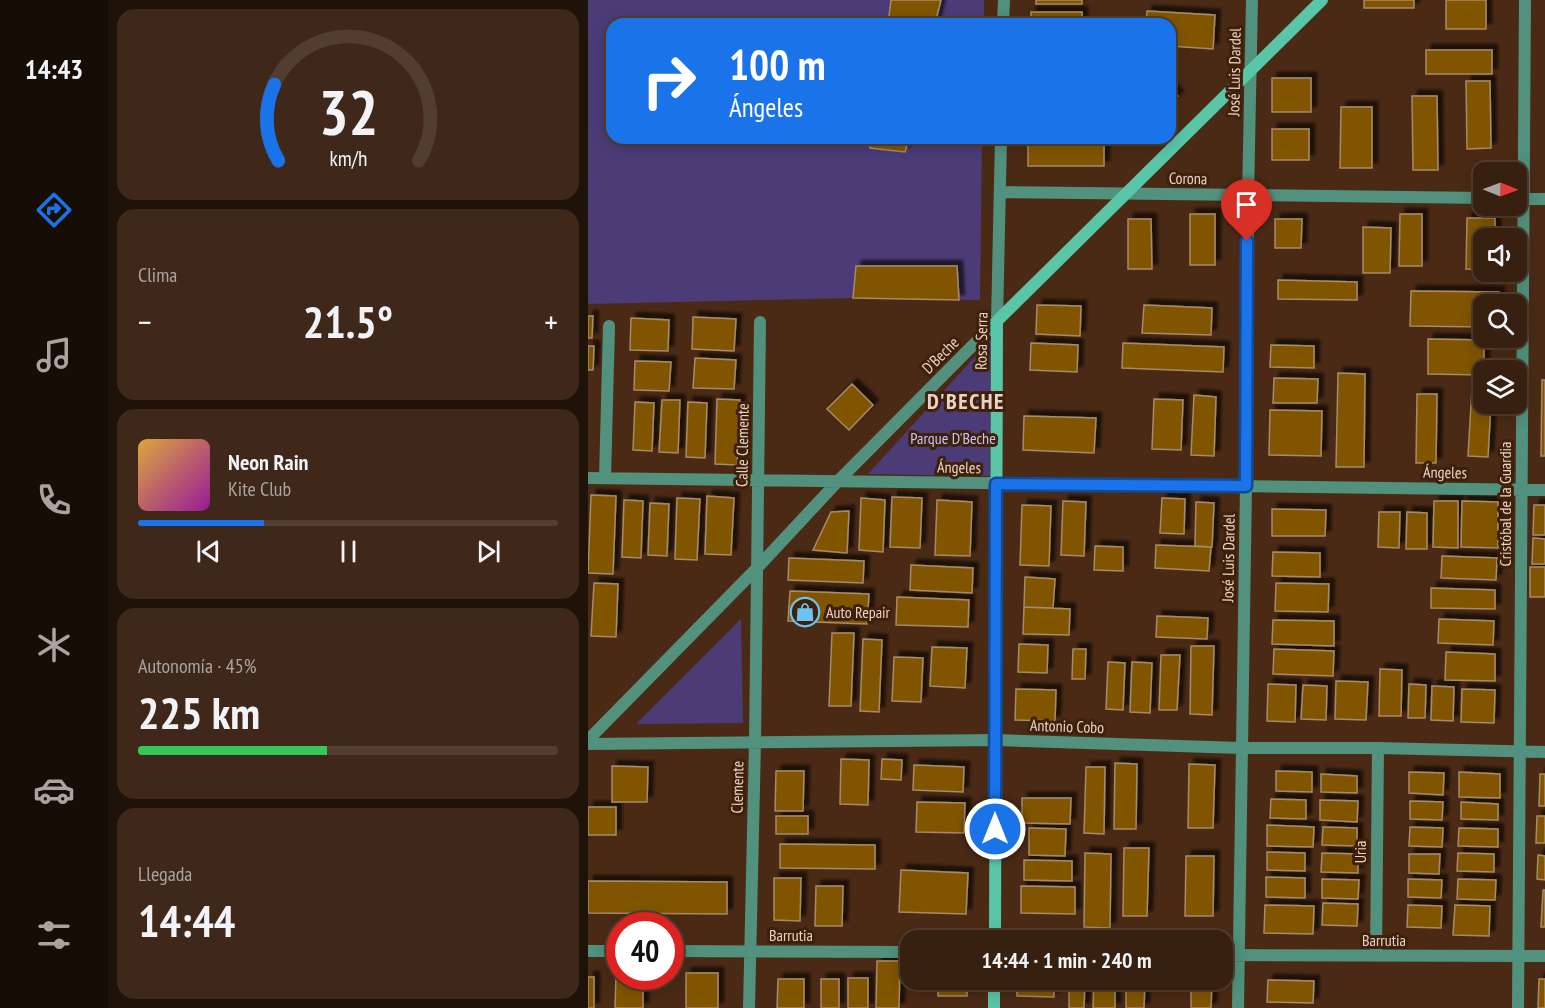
<!DOCTYPE html>
<html lang="es">
<head>
<meta charset="utf-8">
<style>
  :root { --surface:#382010; --page:#3f2819; --text:#f1f3f6; --muted:#aba39f; --line:#523e30; --accent:#1a73e8 }
  body { margin:0; font-family:"PT Sans Narrow",sans-serif; background:var(--page); color:var(--text); height:100vh; display:flex; flex-direction:column; font-size:22px; white-space:nowrap }
  * { box-sizing:border-box; margin:0 }
  p { font-size:20px; color:var(--muted) }
  .icon { flex:none; width:33px; height:33px; fill:none; stroke:currentColor; stroke-width:2; stroke-linecap:round; stroke-linejoin:round }
  .map { position:relative; flex:1; overflow:hidden }
  .details { display:flex; flex-direction:column; gap:9px; padding:9px; background:#1f1209; width:480px }
  .details>* { flex:none }
  .hud { position:absolute; left:18px; top:18px; width:570px; height:126px; border-radius:18px; box-shadow:0 3px 15px #0003,0 0 0 2px var(--line); background:#1a73e8; color:#fff; overflow:hidden }
  .needle { width:39px; rotate:91deg }
  .controls { position:absolute; left:885px; top:162px; display:grid; gap:12px }
  .controls a { display:grid; place-items:center; width:54px; height:54px; border-radius:12px; background:var(--surface); box-shadow:0 3px 15px #0003,0 0 0 2px var(--line); font-size:30px }
  .speed { position:absolute; left:18px; top:912px; display:flex; gap:12px; font-size:30px; font-weight:700; text-align:center }
  .speed>* { display:grid; place-content:center; width:78px; height:78px; border-radius:50%; background:var(--surface); box-shadow:0 3px 15px #0003,0 0 0 2px var(--line); line-height:1 }
  .speed .limit { border:9px solid #d22; background:#fff; color:#111 }
  .pin { position:absolute; display:grid; place-items:center; width:51px; height:51px; color:#fff; margin:-62px -26px; border-radius:50% 50% 50% 0; rotate:-45deg; box-shadow:0 0 6px #0007 }
  .pin .icon { rotate:45deg }
  .me { position:absolute; width:66px; margin:-33px; rotate:0deg; stroke-linejoin:round; filter:drop-shadow(0 0 4px #0008) }
  .turn { display:flex; align-items:center; gap:21px; height:126px; padding:0 24px; font-size:27px }
  .turn .icon { width:78px; height:78px; stroke-width:2.5 }
  .turn b { display:block; font-size:42px; line-height:51px }
  .big { font-size:45px; font-weight:700; line-height:1.1 }
  .details .tile { flex:1; display:flex; flex-direction:column; justify-content:center; gap:9px; min-width:0; padding:0 21px; border-radius:18px; background:var(--page) }
  .details .dial { align-items:center; gap:0 }
  .dial svg { height:156px; overflow:visible; fill:none; stroke:var(--line); stroke-width:7; stroke-linecap:round; text-anchor:middle }
  .dial text { fill:var(--text); stroke:none }
  .song { display:flex; align-items:center; gap:18px }
  .cover { width:72px; height:72px; border-radius:9px; background:linear-gradient(135deg,hsl(40 70% 55%),hsl(300 70% 35%)) }
  .played { height:6px; border-radius:3px; background:linear-gradient(90deg,var(--accent) 30%,var(--line) 30%) }
  .keys { display:flex; justify-content:space-around; direction:ltr }
  .heat { display:flex; justify-content:space-between; align-items:center; font-size:33px; direction:ltr }
  .charge { height:9px; border-radius:4px; background:linear-gradient(90deg,#34c759 45%,var(--line) 0) }
  .trip { position:absolute; left:312px; top:930px; width:333px; height:60px; border-radius:18px; background:var(--surface); box-shadow:0 3px 15px #0003,0 0 0 2px var(--line); font-weight:700; line-height:60px; text-align:center }
  main { display:flex; flex:1; min-height:0 }
  .menu { display:flex; flex-direction:column; width:108px; justify-content:space-around; align-items:center; background:#160d06; color:var(--muted) }
  .menu .icon { width:42px; height:42px }
  .menu .current { color:var(--accent) }
  .menu b { font-size:27px; color:var(--text) }
  .map>svg:first-child { display:block }
</style>
</head>
<body>
<main>
<nav class="menu">
<b>14:43</b>
<svg class="icon current" aria-label="directions" viewBox="0 0 24 24"><path d="M12 3l9 9-9 9-9-9zM9 14v-3h6M13 9l2 2-2 2"/></svg>
<svg class="icon" aria-label="music" viewBox="0 0 24 24"><path d="M9 18V5l10-2v13"/><circle cx="6" cy="18" r="3"/><circle cx="16" cy="16" r="3"/></svg>
<svg class="icon" aria-label="phone" viewBox="0 0 24 24"><path d="M5 4h4l2 5-3 2q2 4 5 5l2-3 5 2v4C11 20 4 13 5 4z"/></svg>
<svg class="icon" aria-label="climate" viewBox="0 0 24 24"><path d="M12 3v18M4 7l16 10M4 17L20 7"/></svg>
<svg class="icon" aria-label="car" viewBox="0 0 24 24"><path d="M5 17H2v-5l4-1 3-4h7l3 4 3 1v5h-3M9 17h6M6 11h13"/><circle cx="7" cy="17" r="2"/><circle cx="17" cy="17" r="2"/></svg>
<svg class="icon" aria-label="filters" viewBox="0 0 24 24"><path d="M4 7h16M4 17h16"/><circle cx="9" cy="7" r="2"/><circle cx="15" cy="17" r="2"/></svg>
</nav>
<section class="details">
<div class="tile dial"><svg viewBox="0 0 100 80">
<path d="M14 69A42 42 0 1 1 86 69"/>
<path d="M14 69A42 42 0 0 1 12 30" stroke="#1a73e8"/>
<text x="50" y="56" font-size="32" font-weight="700">32</text>
<text x="50" y="72" font-size="11">km/h</text>
</svg></div>
<div class="tile"><p>Clima</p>
<div class="heat"><a>−</a><b class="big">21.5°</b><a>+</a></div>
</div>
<div class="tile">
<div class="song"><i class="cover"></i><div><b>Neon Rain</b><p>Kite Club</p></div></div>
<div class="played"></div>
<div class="keys"><svg class="icon" aria-label="previous" viewBox="0 0 24 24"><path d="M18 5L8 12l10 7zM5 5v14"/></svg><svg class="icon" aria-label="pause" viewBox="0 0 24 24"><path d="M8 5v14M16 5v14"/></svg><svg class="icon" aria-label="next" viewBox="0 0 24 24"><path d="M6 5l10 7-10 7zM19 5v14"/></svg></div>
</div>
<div class="tile"><p>Autonomía · 45%</p><b class="big">225 km</b><div class="charge"></div></div>
<div class="tile"><p>Llegada</p><b class="big">14:44</b></div>
</section>
<div class="map">
<svg width="957" height="1008" viewBox="0 0 957 1008">
  <defs>
    <filter id="shadow"><feDropShadow dx="5.5" dy="-5.5" stdDeviation="1.5" flood-color="#0009"/></filter>
  </defs>
  <rect width="100%" height="100%" fill="#4a2a15"/>
  <path fill="#4b3c77" d="M0 0H396V24H24V138H394L392 300 265 298 0 304Z
    M403 339 402 476 280 474Z
    M153 619 155 723 48 724Z"/>
  <path fill="#815404" stroke="#a68b68" stroke-width="1.5" filter="url(#shadow)" d="M303 0H353L347 24H300Z
    M448 0H494V4H448Z
    M776 0H826V8H776Z
    M858 0H898V29H858Z
    M559 11 627 15 625 49 582 46V24H558Z
    M443 12H494V24H443Z
    M838 50H904V74H838Z
    M684 78H723V112H684Z
    M878 81H902L903 148 879 149Z
    M582 88 590 96 582 104Z
    M824 96H849L850 170H825Z
    M753 107H784V168H752Z
    M684 129H721V160H684Z
    M283 138H321L317 152 282 148Z
    M440 142 516 143V166H440Z
    M602 214H627V265H602Z
    M812 214H834V266H811Z
    M879 218H907V238H896V270L878 269Z
    M540 219H563L564 269H540Z
    M687 219H714L713 248H687Z
    M775 227 803 228 802 273H775Z
    M268 266H369L371 300 265 298Z
    M690 280 769 282V300L690 299Z
    M823 291 911 292V304H896V327L822 326Z
    M449 305 493 306 492 336 448 334Z
    M556 305 624 308 623 335 554 333Z
    M0 316H5L4 338H0Z
    M105 317 148 319 146 351 104 349Z
    M43 318 81 320 80 351 42 350Z
    M840 339 896 340V375L840 374Z
    M443 343 490 345 489 372 442 370Z
    M535 343 636 347 635 372 534 368Z
    M683 345 726 346V368L682 367Z
    M0 346H6L5 370H0Z
    M107 358 148 360 146 389 105 388Z
    M47 361 83 362 81 391 46 390Z
    M750 373 777 374 776 467H748Z
    M686 378 730 379 729 403H685Z
    M954 380H957V456H953Z
    M264 384 285 405 261 430 239 409Z
    M884 388H896V404H903L900 457 880 456Z
    M829 394H849L848 463H828Z
    M606 395 628 397 626 456 603 455Z
    M129 399 152 400 149 465 127 464Z
    M566 399 595 400 593 450 564 449Z
    M74 400H92L90 453 71 452Z
    M47 402 66 403 64 451 45 450Z
    M100 402 119 403 117 458 98 457Z
    M682 410 734 411 733 456 681 455Z
    M436 416 508 418 506 453 435 450Z
    M3 495 28 496 25 574 0 573Z
    M119 496 146 498 143 555 117 554Z
    M304 497 334 498 332 548 302 547Z
    M89 498 112 499 109 560 87 559Z
    M273 498 297 500 295 552 271 550Z
    M574 498 597 499 596 534 572 533Z
    M36 500 55 501 53 558 34 557Z
    M349 500 384 502 382 556 347 555Z
    M475 501 498 502 496 556 473 555Z
    M846 501H870V548L845 547Z
    M874 501 910 502V548L873 547Z
    M608 502 626 503 624 547 607 546Z
    M62 503 81 504 79 556 60 555Z
    M434 505 463 506 461 566 432 565Z
    M946 505H957V535H945Z
    M684 509 738 510 737 536H684Z
    M261 511 259 553 225 550 243 512Z
    M791 512H812L811 548 790 547Z
    M819 512 839 513V549H818Z
    M945 538 957 539V564H944Z
    M568 545 623 547 621 571 567 568Z
    M507 546 535 547V571L506 570Z
    M685 552 732 553V577L684 576Z
    M854 556 909 558 908 580 853 578Z
    M201 558 276 561 275 583 200 580Z
    M323 565 385 568 384 593 322 590Z
    M942 567H957V597H942Z
    M437 577 467 579 465 608 436 607Z
    M6 583 30 584 28 637 3 636Z
    M688 583 741 584 740 612 687 611Z
    M843 588 907 590V609L843 608Z
    M202 591 281 594 279 624 200 621Z
    M309 597 381 600 380 627 308 625Z
    M436 607 482 609 481 635 435 634Z
    M569 616 620 618 619 639 568 637Z
    M851 619 906 621 905 645 850 643Z
    M685 620 746 621V646L684 644Z
    M244 633H266L263 706H241Z
    M275 639 294 640 291 712 272 711Z
    M431 644 460 645 459 673 430 672Z
    M603 646H626L624 715 602 714Z
    M344 647 379 648 377 688 342 686Z
    M485 649H498L497 679H484Z
    M686 649 746 651 745 676 685 674Z
    M858 652 907 654V681L857 680Z
    M573 655H592L589 710H571Z
    M306 657 335 658 333 702 304 701Z
    M520 662 537 663 535 710 518 709Z
    M544 662 564 663 562 713 542 712Z
    M792 669 814 670 813 716H791Z
    M748 681 780 682 778 720 747 719Z
    M680 684 708 685 707 722 679 721Z
    M821 684 838 685 837 718H820Z
    M715 685 739 686 738 720 713 719Z
    M844 686 866 687 865 721 843 720Z
    M428 689 468 690 467 721 427 720Z
    M874 689 907 690 906 723 873 722Z
    M253 759 281 760 280 805 252 804Z
    M294 759 314 760 313 780 293 779Z
    M527 763 549 764 548 829H526Z
    M601 764 627 765 625 828H600Z
    M326 765 376 767 375 792 325 790Z
    M24 766 60 767 59 802H24Z
    M498 767H517L516 834 496 833Z
    M188 771H216L215 811H187Z
    M688 771 724 772V792L688 791Z
    M821 772 856 773 855 795 821 793Z
    M871 772 912 774V798L871 797Z
    M733 774 769 776V793L733 792Z
    M952 774H957V806H951Z
    M434 798H483L482 824 434 823Z
    M683 799 718 800V819L682 818Z
    M732 800 770 801 769 822 732 820Z
    M822 801 855 802 854 820 822 819Z
    M329 802 377 803 376 833 328 832Z
    M873 802 910 804V820L873 819Z
    M0 807H28V835H0Z
    M188 816H220V834H188Z
    M949 816H957V843H948Z
    M679 825 726 827 725 847 679 846Z
    M735 827 769 828V846L734 845Z
    M822 827 855 828 854 847 821 846Z
    M441 828 478 829 477 856 441 855Z
    M871 828 910 829V847L870 846Z
    M192 844 287 845V869L192 868Z
    M536 848H561L559 916H535Z
    M679 852 717 853V871L679 870Z
    M497 853 523 854 522 928 496 927Z
    M734 853 770 854V873L733 872Z
    M870 853 906 854V872L869 871Z
    M821 854H852L851 874 821 873Z
    M950 855 957 856V880L949 879Z
    M598 856H626L625 916H597Z
    M436 860 484 861V881L436 880Z
    M313 870 380 873 378 914 311 912Z
    M678 877 717 878V898L678 897Z
    M186 878H213L212 921 186 920Z
    M734 879 771 880 770 899 734 898Z
    M820 879 854 880 853 898 820 897Z
    M870 879 908 880 907 900 869 899Z
    M0 881 139 882V914L0 913Z
    M228 886H255L254 926H227Z
    M433 886 487 887V914L433 913Z
    M955 890H957V927H953Z
    M735 903 770 904 769 926 734 925Z
    M677 905 726 906 725 934 676 933Z
    M820 905 854 906 853 928 819 927Z
    M867 905 902 906 901 936 865 935Z
    M289 961H312L311 1008H288Z
    M98 973H130V1008H98Z
    M28 975 55 976V1008H27Z
    M0 977H6V1008H0Z
    M260 978H280V1008H260Z
    M190 979H216V1008H189Z
    M233 979H251V1008H233Z
    M951 979H957V1008H950Z
    M350 980H379V996H350Z
    M429 980H466V997L429 996Z
    M481 980H497L496 1008H481Z
    M506 980H527V1008H505Z
    M538 980H557L556 1008H538Z
    M603 980H624L623 1008H603Z
    M680 980 726 981 725 1003 679 1002Z"/>
  <g fill="none" stroke-linecap="round" stroke-linejoin="round">
    <path stroke="#51917e" stroke-width="12" d="M415 24 416 0
      M412 192 896 198
      M928 199H957
      M0 478 957 490
      M17 478 21 326
      M0 740 169 568 251 480 409 321 413 138
      M0 744 408 740 653 748H790L957 752
      M0 951H32
      M82 951 322 952
      M634 955 957 956
      M788 956 790 748
      M161 1008 167 743 172 322
      M650 1008 658 486 660 196 664 0
      M930 1008 937 0"/>
    <path stroke="#59c6a8" stroke-width="12" d="M407 940 409 321 734 0
      M406 1008V980"/>
  </g>
  <g fill="none" stroke-linecap="round" stroke-linejoin="round">
    <g stroke="#114b97" stroke-width="15">
      <path id="route" d="M407 829 408 484 658 486 659 241"/>
    </g>
    <use href="#route" stroke="#1a73e8" stroke-width="10"/>
  </g>
  <defs>
    <g id="shop-ring" transform="scale(1.5)"><circle r="9.5" fill="#3f200a" stroke="#6ac3f1" stroke-width="1.5"/><path d="M-5-2.5h2.3a2.7 3.5 0 0 1 5.4 0H5L5.5 6h-11ZM-1.5-2.5h3a1.5 2.3 0 0 0-3 0Z" fill="#6ac3f1"/></g>
  </defs>
  <g fill-rule="evenodd">
    <use href="#shop-ring" x="217" y="612"/>
  </g>
  <g text-anchor="middle" dominant-baseline="central" stroke-width="6" stroke-linejoin="round" paint-order="stroke">
    <g font-size="16" fill="#e8d3c6" stroke="#3f200a">
      <text transform="translate(646 72) rotate(-89)">José Luis Dardel</text>
      <text transform="translate(600 178) rotate(1)">Corona</text>
      <text transform="translate(393 341) rotate(-89)">Rosa Serra</text>
      <text transform="translate(352 355) rotate(-45)">D'Beche</text>
      <text transform="translate(154 445) rotate(-89)">Calle Clemente</text>
      <text transform="translate(371 467) rotate(1)">Ángeles</text>
      <text transform="translate(857 472) rotate(1)">Ángeles</text>
      <text transform="translate(917 504) rotate(-90)">Cristóbal de la Guardia</text>
      <text transform="translate(640 558) rotate(-89)">José Luis Dardel</text>
      <text transform="translate(479 726) rotate(2)">Antonio Cobo</text>
      <text transform="translate(149 787) rotate(-89)">Clemente</text>
      <text transform="translate(772 852) rotate(-90)">Uria</text>
      <text x="203" y="935">Barrutia</text>
      <text x="796" y="940">Barrutia</text>
    </g>
    <g font-size="16" fill="#ccc2fb" stroke="#3f200a">
      <text x="365" y="438">Parque D'Beche</text>
    </g>
    <g font-size="16" fill="#e8d3c6" stroke="#3f200a" text-anchor="start">
      <text x="238" y="612">Auto Repair</text>
    </g>
    <g font-size="22" font-weight="bold" letter-spacing="1.5" fill="#e8d3c6" stroke="#3f200a">
      <text x="378" y="401">D'BECHE</text>
    </g>
  </g>
</svg>
<div class="controls">
<a><svg class="needle" viewBox="-14 -14 28 28"><path d="M0-13l5 13h-10z" fill="#e53935"/><path d="M0 13l5-13h-10z" fill="#aba39f"/></svg></a>
<a><svg class="icon" aria-label="sound" viewBox="0 0 24 24"><path d="M4 9h4l5-4v14l-5-4H4zM17 9q2 3 0 6"/></svg></a>
<a><svg class="icon" aria-label="search" viewBox="0 0 24 24"><circle cx="10" cy="10" r="6"/><path d="M15 15l6 6"/></svg></a>
<a><svg class="icon" aria-label="layers" viewBox="0 0 24 24"><path d="M12 4l9 5-9 5-9-5zM3 14l9 5 9-5"/></svg></a>
</div>
<div class="speed"><div class="limit">40</div></div>
<div class="pin" style="left:659px;top:241px;background:#d93025"><svg class="icon" aria-label="arrive" viewBox="0 0 24 24"><path d="M6 21V4h12l-3 4 3 4H6"/></svg></div>
<svg class="me" style="left:407px;top:829px" viewBox="-20 -20 40 40"><circle r="17" fill="#1a73e8" stroke="#fff" stroke-width="3"/><path d="M0-11L8 9 0 5-8 9z" fill="#fff"/></svg>
<div class="trip">14:44 · 1 min · 240 m</div>
<div class="hud">
<div class="turn"><svg class="icon" aria-label="right" viewBox="0 0 24 24"><path d="M7 20v-9h11M14 6l5 5-5 5"/></svg><div><b>100 m</b>Ángeles</div></div>
</div>
</div>
</main>
</body>
</html>
